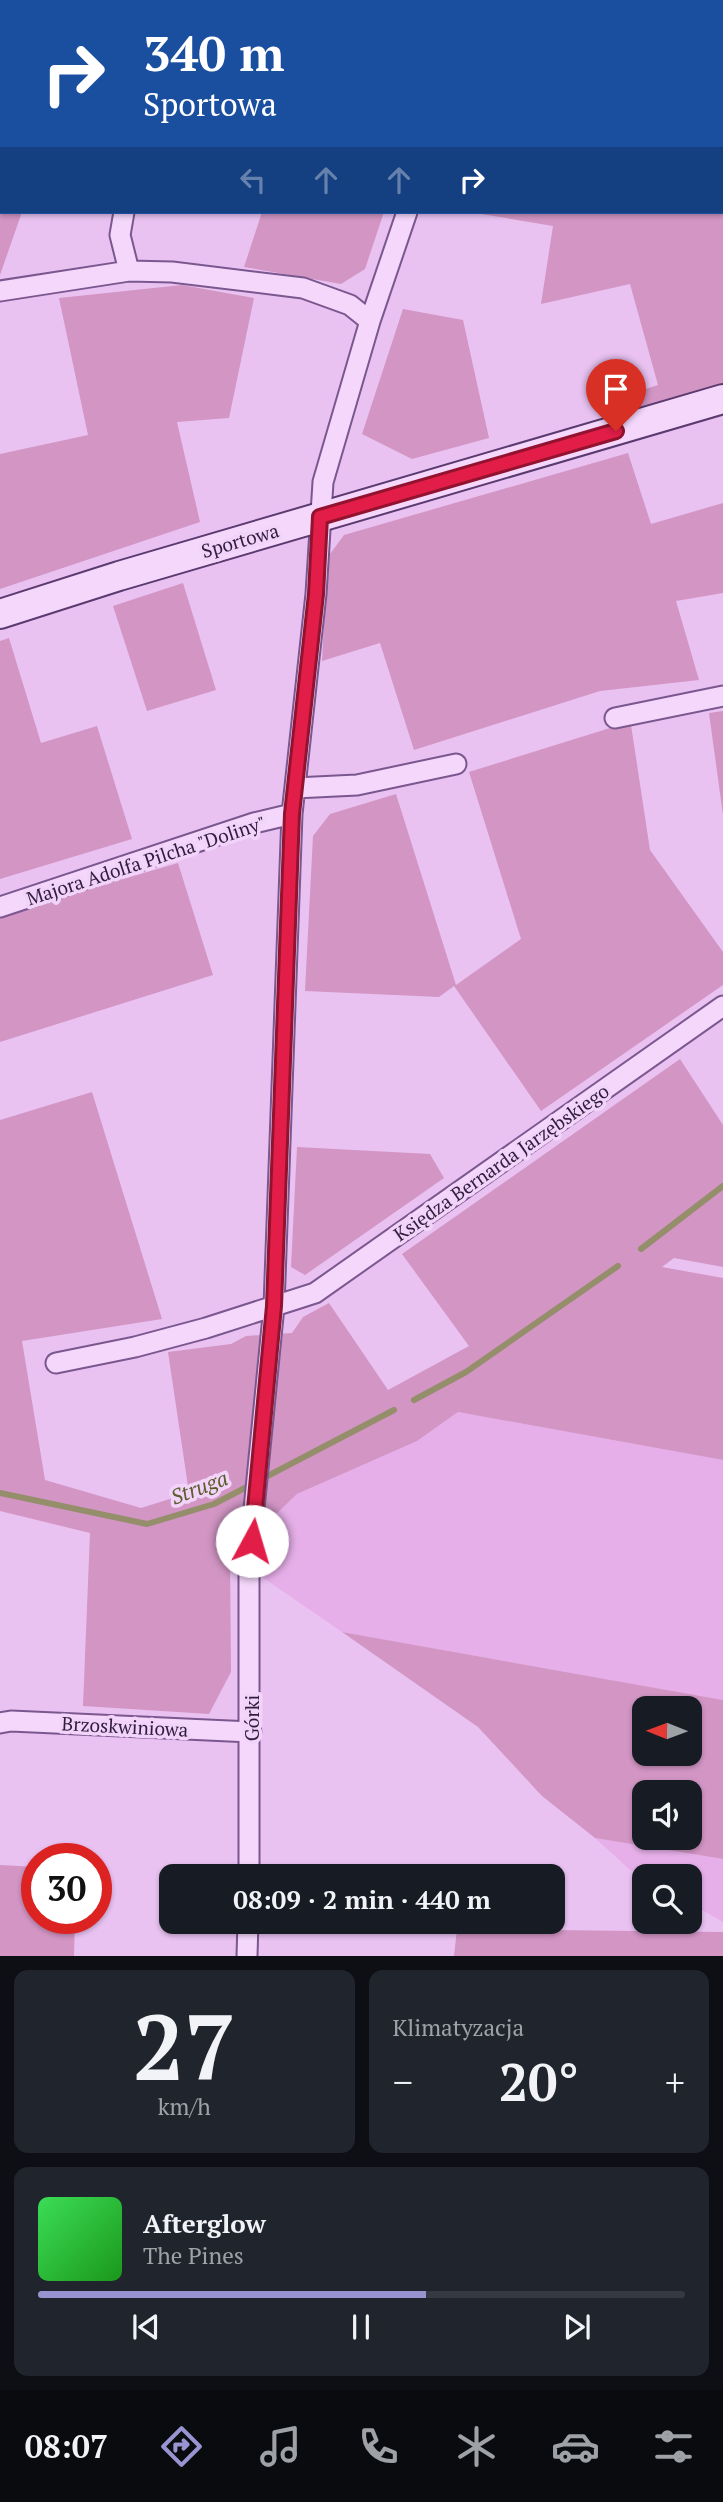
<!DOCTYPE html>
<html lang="pl">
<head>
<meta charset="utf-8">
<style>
  :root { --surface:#171b24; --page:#20242c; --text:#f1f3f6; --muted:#9ea1a6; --line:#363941; --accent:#9994d1 }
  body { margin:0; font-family:"PT Serif",serif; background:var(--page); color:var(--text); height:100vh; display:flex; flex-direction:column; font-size:26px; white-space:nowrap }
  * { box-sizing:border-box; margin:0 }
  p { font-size:23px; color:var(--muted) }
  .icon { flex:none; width:38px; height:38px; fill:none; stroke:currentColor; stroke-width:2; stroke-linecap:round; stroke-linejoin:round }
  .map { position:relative; height:1956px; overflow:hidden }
  .side { display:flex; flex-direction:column; gap:14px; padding:14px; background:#0d0f14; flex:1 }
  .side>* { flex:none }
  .guide { position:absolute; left:0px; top:0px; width:724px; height:214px; box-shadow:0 2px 5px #0004; background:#1a4fa0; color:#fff; overflow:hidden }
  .needle { width:46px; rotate:271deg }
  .fabs { position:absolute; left:632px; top:1696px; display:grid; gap:14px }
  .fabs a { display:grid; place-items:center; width:70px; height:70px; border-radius:14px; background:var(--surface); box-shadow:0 2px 5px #0004; font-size:35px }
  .speed { position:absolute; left:21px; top:1843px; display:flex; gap:14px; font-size:35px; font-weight:700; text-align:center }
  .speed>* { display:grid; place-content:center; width:91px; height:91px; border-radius:50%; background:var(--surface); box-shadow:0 2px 5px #0004; line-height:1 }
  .speed .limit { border:10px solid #d22; background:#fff; color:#111 }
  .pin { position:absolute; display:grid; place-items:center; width:60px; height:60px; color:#fff; margin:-72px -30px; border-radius:50% 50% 50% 0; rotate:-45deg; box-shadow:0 0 7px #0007 }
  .pin .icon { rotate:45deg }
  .me { position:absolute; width:77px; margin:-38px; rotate:6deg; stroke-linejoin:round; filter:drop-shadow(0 0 5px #0008) }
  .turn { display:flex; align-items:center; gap:24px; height:147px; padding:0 28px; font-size:32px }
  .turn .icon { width:91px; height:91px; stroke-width:2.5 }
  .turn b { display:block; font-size:49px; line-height:60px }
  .lanes { display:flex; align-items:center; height:66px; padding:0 28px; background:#0003; justify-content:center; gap:35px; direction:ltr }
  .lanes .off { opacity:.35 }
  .big { font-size:52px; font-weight:700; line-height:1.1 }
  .side .card { flex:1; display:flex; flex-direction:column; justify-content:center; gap:10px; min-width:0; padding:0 24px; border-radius:14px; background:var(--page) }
  .side .dial { align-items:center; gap:0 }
  .dial b { font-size:91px; line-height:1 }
  .song { display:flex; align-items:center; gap:21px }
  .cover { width:84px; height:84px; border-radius:10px; background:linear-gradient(135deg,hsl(130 70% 55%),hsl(120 70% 35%)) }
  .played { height:7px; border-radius:4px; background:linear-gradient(90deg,var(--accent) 60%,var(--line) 60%) }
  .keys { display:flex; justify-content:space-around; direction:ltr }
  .heat { display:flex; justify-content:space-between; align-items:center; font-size:38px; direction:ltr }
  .side .tiles { flex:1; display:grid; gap:14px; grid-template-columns:1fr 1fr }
  .card:last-child { grid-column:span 2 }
  .trip { position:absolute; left:159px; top:1864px; width:406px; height:70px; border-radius:14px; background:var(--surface); box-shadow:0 2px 5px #0004; font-weight:700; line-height:70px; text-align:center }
  .dock { display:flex; height:112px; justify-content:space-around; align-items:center; background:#090b0e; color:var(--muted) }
  .dock .icon { width:49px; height:49px }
  .dock .selected { color:var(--accent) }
  .dock b { font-size:32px; color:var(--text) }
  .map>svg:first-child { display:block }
</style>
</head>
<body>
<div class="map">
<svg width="723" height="1956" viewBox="0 0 723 1956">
  <rect width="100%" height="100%" fill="#e9c2f2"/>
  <path fill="#e6afe9" d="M458 1412 723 1460V1700L342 1632 262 1577 267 1523 297 1494 417 1441Z
    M595 1838 723 1859V1922L690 1903V1876L644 1878 630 1870Z"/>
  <path fill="#d295c4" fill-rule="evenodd" d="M0 0H169L2 2V212H22L0 275Z
    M330 0H452L329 2Z
    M723 169V389L611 423 605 402 658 385 630 284 541 304 553 226 470 212H723Z
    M262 212H384L365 269 341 284 244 267Z
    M182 285 254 298 229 418 177 422 200 522 0 589V454L88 435 59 298Z
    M403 309 463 320 489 438 412 459 362 434Z
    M628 453 651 524 723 503V593L676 601 699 680 600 691 414 750 380 643 322 661 327 558 344 535Z
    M183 583 216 690 147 711 113 606Z
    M9 638 41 743 97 726 132 839 0 879V641Z
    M723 711V815L709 713Z
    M631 725 650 850 723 952V985L541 1111 454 986 439 997 305 991 313 836 330 814 396 794 456 985 521 939 469 772 610 728Z
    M178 863 213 975 0 1042V915Z
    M680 1059 723 1125V1267L674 1258 662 1267 723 1278V1460L458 1412 417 1441 297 1494 267 1523 265 1563 230 1555 231 1672 209 1714 83 1706 90 1533 0 1511V1120L92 1092 162 1319 22 1341 45 1480 141 1508 189 1493 168 1352 231 1344 246 1336 292 1333 303 1317 329 1303 388 1390 469 1346 402 1254Z
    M297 1147 430 1154 444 1178 305 1275 291 1267Z
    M342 1632 723 1700V1859L595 1838 542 1796 478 1727ZM644 1708H690V1754H644ZM690 1792V1838H644V1792Z
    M0 1865 37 1867V1918H75L74 1956H0Z
    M457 1929 723 1932V1956H454Z"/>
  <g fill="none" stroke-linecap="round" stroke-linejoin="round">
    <path stroke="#948e6a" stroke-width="6" d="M641 1249 723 1186
      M414 1400 466 1372 618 1266
      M0 1493 147 1524 214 1504 394 1410"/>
    <g stroke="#7a578e" stroke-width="23">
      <path id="street" d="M185 2 186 0
        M478 2 479 0
        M124 212 120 235 129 271
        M0 291 129 271 172 272 303 288 350 305 370 321
        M615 718 723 696
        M295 788 357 785 456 764
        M0 907 254 823 292 814
        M56 1363 135 1347 206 1328 315 1293 723 1006
        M0 1723 11 1721 251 1732
        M249 1876V1560L274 1306 292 814 316 594 323 482 370 321 407 212
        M247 1956 248 1922"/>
    </g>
    <g stroke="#5b3a70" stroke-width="32">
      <path id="secondary" d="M0 614 119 576 723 399"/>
    </g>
    <use href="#street" stroke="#f5d7fc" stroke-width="19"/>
    <use href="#secondary" stroke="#f5d7fc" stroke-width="28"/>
  </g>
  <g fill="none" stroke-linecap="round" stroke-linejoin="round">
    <g stroke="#92132f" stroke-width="18">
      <path id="route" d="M252 1541 274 1306 292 814 316 594 320 517 616 431"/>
    </g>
    <use href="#route" stroke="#e11d48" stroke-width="12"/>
  </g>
  <g text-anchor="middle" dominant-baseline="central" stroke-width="7" stroke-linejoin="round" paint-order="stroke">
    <g font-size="19" fill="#301d3d" stroke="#f2d3f9">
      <text transform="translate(240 540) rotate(-16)">Sportowa</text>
      <text transform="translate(146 860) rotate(-18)">Majora Adolfa Pilcha "Doliny"</text>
      <text transform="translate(501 1162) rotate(-35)">Księdza Bernarda Jarzębskiego</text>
      <text transform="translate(251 1718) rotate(-90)">Górki</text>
      <text transform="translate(125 1726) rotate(3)">Brzoskwiniowa</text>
    </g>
    <g font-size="21" font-style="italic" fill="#5b5e2b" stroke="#f2d3f9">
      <text transform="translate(199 1487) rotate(-21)">Struga</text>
    </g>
  </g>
</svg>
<div class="fabs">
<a><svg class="needle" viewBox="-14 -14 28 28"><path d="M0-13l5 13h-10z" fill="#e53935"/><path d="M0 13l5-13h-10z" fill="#9ea1a6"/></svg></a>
<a><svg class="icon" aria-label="sound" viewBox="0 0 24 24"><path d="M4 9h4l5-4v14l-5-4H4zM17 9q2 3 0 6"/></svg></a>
<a><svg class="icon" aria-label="search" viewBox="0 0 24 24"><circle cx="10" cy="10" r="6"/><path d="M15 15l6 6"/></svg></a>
</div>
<div class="speed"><div class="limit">30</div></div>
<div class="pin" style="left:616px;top:431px;background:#d93025"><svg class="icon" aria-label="arrive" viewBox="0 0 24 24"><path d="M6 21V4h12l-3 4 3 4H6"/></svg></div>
<svg class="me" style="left:252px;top:1541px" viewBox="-20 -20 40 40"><circle r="19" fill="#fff"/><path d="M0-13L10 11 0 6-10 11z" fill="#e11d48"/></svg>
<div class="trip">08:09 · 2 min · 440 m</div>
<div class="guide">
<div class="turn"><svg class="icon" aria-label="right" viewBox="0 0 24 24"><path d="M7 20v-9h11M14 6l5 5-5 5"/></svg><div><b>340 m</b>Sportowa</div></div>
<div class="lanes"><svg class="icon off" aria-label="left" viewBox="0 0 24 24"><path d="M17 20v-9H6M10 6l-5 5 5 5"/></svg><svg class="icon off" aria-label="ahead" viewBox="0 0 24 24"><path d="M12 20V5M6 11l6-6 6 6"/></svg><svg class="icon off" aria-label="ahead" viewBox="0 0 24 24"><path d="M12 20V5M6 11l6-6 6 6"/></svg><svg class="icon" aria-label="right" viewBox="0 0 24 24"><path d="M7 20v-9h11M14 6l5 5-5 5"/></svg></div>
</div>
</div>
<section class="side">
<div class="tiles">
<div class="card dial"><b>27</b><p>km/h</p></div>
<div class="card"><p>Klimatyzacja</p>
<div class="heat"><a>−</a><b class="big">20°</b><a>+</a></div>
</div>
<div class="card">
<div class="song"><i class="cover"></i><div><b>Afterglow</b><p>The Pines</p></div></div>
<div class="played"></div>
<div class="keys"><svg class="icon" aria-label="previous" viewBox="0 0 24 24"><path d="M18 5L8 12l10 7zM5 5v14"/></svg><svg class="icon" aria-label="pause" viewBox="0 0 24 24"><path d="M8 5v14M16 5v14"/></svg><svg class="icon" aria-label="next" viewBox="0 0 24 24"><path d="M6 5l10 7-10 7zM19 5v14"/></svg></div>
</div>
</div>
</section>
<nav class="dock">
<b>08:07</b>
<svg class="icon selected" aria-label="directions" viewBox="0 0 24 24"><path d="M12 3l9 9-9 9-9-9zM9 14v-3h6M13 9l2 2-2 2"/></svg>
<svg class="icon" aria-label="music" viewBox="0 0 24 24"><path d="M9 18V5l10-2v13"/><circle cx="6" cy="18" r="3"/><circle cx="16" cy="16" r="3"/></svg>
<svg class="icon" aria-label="phone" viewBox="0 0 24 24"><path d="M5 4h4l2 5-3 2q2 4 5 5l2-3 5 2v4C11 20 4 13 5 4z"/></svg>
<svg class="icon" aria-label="climate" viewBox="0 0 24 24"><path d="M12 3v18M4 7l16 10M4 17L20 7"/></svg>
<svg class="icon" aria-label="car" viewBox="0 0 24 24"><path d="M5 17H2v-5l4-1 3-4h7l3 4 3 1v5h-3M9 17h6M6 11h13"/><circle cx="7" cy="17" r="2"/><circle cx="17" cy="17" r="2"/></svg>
<svg class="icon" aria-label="filters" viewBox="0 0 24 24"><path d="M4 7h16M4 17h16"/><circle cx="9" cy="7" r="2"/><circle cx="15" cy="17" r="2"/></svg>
</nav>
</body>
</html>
